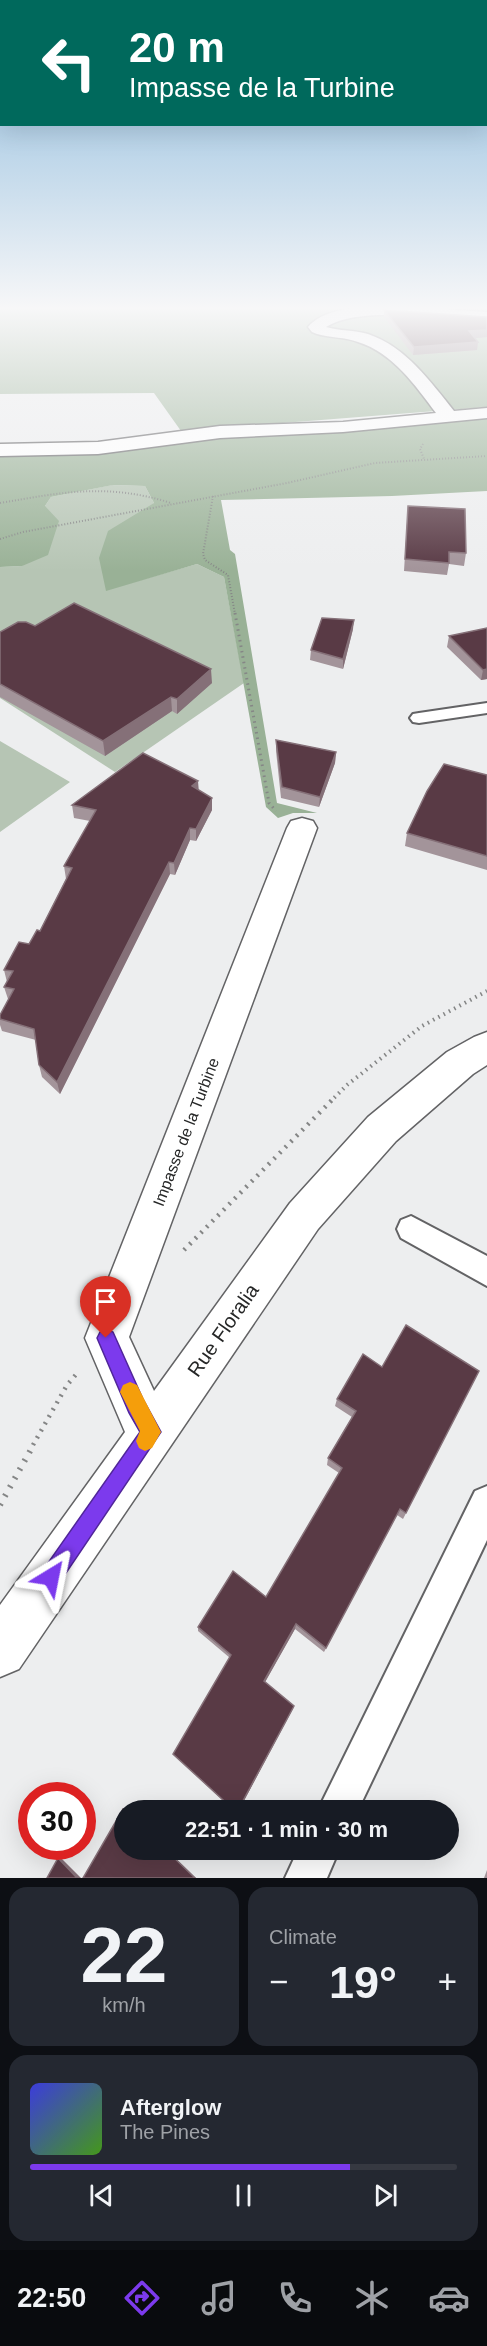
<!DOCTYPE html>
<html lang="en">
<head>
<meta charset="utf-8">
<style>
  :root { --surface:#171b24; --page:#242831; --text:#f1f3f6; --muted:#9ea1a6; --line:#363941; --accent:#7c3aed }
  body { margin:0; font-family:Arial,sans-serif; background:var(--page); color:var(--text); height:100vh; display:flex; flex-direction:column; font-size:22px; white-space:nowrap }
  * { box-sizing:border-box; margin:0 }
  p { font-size:20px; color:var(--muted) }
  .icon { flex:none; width:33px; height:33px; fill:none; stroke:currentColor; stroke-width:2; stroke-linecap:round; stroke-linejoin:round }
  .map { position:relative; height:1878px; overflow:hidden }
  .drawer { display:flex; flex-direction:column; gap:9px; padding:9px; background:#0d0f14; flex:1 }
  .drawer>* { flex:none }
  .banner { position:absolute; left:0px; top:0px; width:488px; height:126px; box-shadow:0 6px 24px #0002; background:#00695c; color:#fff; overflow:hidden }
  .speed { position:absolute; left:18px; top:1782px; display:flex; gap:12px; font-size:30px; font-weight:700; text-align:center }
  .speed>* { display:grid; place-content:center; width:78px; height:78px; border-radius:50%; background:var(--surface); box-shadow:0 6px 24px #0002; line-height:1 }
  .speed .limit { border:9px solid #d22; background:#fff; color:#111 }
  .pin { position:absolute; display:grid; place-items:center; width:51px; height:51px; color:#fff; margin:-62px -26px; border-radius:50% 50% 50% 0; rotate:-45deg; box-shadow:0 0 6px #0007 }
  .pin .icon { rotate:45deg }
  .me { position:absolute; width:66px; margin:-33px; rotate:35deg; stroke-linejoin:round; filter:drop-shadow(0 0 4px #0008) }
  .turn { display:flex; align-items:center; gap:21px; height:126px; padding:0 30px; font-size:27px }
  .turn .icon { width:78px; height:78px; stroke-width:2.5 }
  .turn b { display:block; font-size:42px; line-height:51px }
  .big { font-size:45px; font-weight:600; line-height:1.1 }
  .drawer .card { flex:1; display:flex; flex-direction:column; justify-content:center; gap:9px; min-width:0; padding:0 21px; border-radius:18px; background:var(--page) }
  .drawer .dial { align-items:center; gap:0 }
  .dial b { font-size:78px; line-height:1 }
  .song { display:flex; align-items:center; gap:18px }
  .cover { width:72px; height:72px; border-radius:9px; background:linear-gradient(135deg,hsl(240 70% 55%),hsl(100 70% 35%)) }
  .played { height:6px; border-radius:3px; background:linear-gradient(90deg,var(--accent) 75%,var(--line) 75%) }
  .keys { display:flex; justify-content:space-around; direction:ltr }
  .heat { display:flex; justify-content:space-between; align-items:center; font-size:33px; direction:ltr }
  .drawer .tiles { flex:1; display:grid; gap:9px; grid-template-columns:1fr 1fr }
  .card:last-child { grid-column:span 2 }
  .trip { position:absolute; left:114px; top:1800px; width:345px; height:60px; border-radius:30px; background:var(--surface); box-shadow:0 6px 24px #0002; font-weight:600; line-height:60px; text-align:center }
  .tabs { display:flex; height:96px; justify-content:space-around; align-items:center; background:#090b0e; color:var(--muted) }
  .tabs .icon { width:42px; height:42px }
  .tabs .selected { color:var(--accent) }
  .tabs b { font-size:27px; color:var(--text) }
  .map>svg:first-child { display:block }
</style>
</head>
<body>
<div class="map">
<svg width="487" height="1878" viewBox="0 0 487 1878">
  <rect width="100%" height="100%" fill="#edeeef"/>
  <path fill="#b6c5b4" d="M112 485 145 486 154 503 106 590 197 564 224 577 244 683 115 772 0 698V567L22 566 45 506 51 497Z
    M0 741 70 782 0 832Z"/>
  <path fill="#99b196" d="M0 308H487V407L181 431 154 393 0 394Z
    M487 416V491L392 496 221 500 230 550 235 554 277 803 317 813H293L278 818 266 807 224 577 197 564 106 591 99 558 108 531 154 503 145 486 113 485 51 497 45 506 59 521 48 555 22 566 0 567V452Z"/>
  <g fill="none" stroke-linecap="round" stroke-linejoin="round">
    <g stroke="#636365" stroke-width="4">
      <path id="lane" d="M487 703V713L419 723 413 722 410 718 413 714 419 713Z
        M411 1216 487 1256V1286L401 1238 397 1229 401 1220Z
        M487 1486V1540L358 1810H318L475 1491Z
        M298 1850H339L327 1878H285Z"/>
    </g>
    <g stroke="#636365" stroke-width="3">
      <path id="street" d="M425 308 487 312V322C445 319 362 305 326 327 340 331 354 330 368 334 406 347 430 381 454 411L487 408V418L343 432 220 438 98 454 0 456V444L98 442 220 426 343 422 436 413C415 385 393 353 358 342 345 337 331 338 317 334L312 332 308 327C330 300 394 308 425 308Z
        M302 818 313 821 317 828 129 1337 154 1391 290 1203 368 1117 447 1052 474 1037 487 1032V1065L473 1074 396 1141 318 1229 19 1669 0 1677V1605L125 1432 85 1338 287 828 291 821Z"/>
    </g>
    <path stroke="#858686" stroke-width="2" stroke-dasharray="1 2" stroke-linecap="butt" d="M423 444 420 449 424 459
      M213 496 203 554 205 560 228 575 235 614
      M0 503C64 492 107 483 171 503
      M0 539 23 532 287 483 375 463 487 456"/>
    <path stroke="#858686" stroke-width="3" stroke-dasharray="1.5 4" stroke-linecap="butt" d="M235 613 269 803 276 811"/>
    <path stroke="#858686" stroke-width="4" stroke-dasharray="1.5 4.5" stroke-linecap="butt" d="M330 1102 347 1085 422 1026 487 991"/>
    <path stroke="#858686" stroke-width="4.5" stroke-dasharray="2 6" stroke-linecap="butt" d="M184 1250 332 1100
      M33 1445 67 1385 79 1371"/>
    <path stroke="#858686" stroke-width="6" stroke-dasharray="2 8" stroke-linecap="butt" d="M0 1505 34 1444"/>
    <use href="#lane" fill="#fff" fill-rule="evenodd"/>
    <use href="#street" fill="#fff" fill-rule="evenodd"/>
  </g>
  <path fill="#a3949a" d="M439 308H487V310Z
    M384 310 487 317V337L475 338 478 342 477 350 413 355 384 317Z
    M408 506 466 553 464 566 449 564 447 575 404 571Z
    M35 626 212 683 177 714 172 711 105 756 0 697V632Z
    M487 628V679L481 680 447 647 449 636Z
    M353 629 343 669 310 660 311 650Z
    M276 740 336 752 335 763 319 807 281 798 276 751Z
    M487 775V870L405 846 407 833Z
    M198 781V790L212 810 196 841 190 840 175 875 170 874 60 1094 42 1077 39 1065 36 1040 2 1031 0 1025V1015L9 999H8L4 987 7 982 4 970 40 931 66 879 64 866 90 821 74 818 72 805Z
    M382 1367 479 1371 403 1519 397 1515 324 1652 295 1629 265 1682 294 1706 293 1709 239 1810H233L173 1754 230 1658 198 1631V1627L266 1597 339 1473 327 1465 328 1458 352 1417 335 1406 337 1399Z
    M487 1870V1878H484Z"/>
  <path fill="#857078" d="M487 330V337L468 339 469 331Z
    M478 342 477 350 413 355 414 347Z
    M354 620 353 629 343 669V659Z
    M211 669 212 683 177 714V699Z
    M487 669V679L481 680 483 670Z
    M171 697 172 711 105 756 103 741Z
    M336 752 335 763 319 807 320 797Z
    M198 781 199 793 192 786Z
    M212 798V810L196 841V829Z
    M190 828V840L175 875 174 863Z
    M169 862 170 874 60 1094 57 1082Z
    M296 1624 295 1629 264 1684V1681Z
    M294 1706 239 1810H238Z
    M166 1850H167L196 1878H195Z
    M58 1858 62 1859 81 1878H77Z"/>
  <path fill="#593a45" stroke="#857078" stroke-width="1.5" d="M384 310 487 317V330L469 331 478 342 414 347Z
    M408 506 465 509 466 553 449 552V563L405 559Z
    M74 603 211 669 177 699 171 697 103 741 0 684V632L18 622H26L35 626Z
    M322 618 354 620 343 659 311 650Z
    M487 628V669L483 670 449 636Z
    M276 740 336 752 320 797 282 787Z
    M143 753 198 781 192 786 212 798 196 829 190 828 174 863 169 862 57 1082 39 1065 34 1029 0 1019V1015L14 989 4 987 13 971 4 970 19 942 29 944 37 930 40 931 72 868 64 866 96 810 72 805Z
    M444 764 487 775V856L407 833 427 791Z
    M406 1325 479 1371 406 1513 400 1509 326 1648 296 1624 264 1681 294 1706 238 1810H234L173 1754 231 1655 198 1627 233 1571 266 1597 342 1468 328 1458 356 1411 337 1399 363 1354 382 1367Z
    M123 1809 125 1810 124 1850H166L195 1878H83Z
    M58 1858 77 1878H47Z"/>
  <linearGradient id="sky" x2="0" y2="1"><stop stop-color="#85b6db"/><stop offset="0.54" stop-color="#f7f7f8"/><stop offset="1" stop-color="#f7f7f8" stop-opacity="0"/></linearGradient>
  <rect width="487" height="571" fill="url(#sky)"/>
  <path fill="#7c3aed" stroke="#51269a" stroke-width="1.5" d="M106 1329 113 1332 143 1399 161 1432 58 1585 51 1588 43 1585 40 1577 43 1570 140 1432 129 1413 97 1338 100 1332Z"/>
  <path fill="#f59e0b" d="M130 1382 137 1385 161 1432 152 1448 145 1451 139 1448 136 1441 140 1431 120 1392 123 1385Z"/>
  <g text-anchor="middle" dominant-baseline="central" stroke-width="6" stroke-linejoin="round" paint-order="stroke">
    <g font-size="16" fill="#262727" stroke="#fff">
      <text transform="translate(186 1132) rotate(-69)">Impasse de la Turbine</text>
    </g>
    <g font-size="20" fill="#262727" stroke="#fff">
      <text transform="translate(223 1330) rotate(-55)">Rue Floralia</text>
    </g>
  </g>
</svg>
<div class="speed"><div class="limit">30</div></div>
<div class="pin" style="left:106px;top:1338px;background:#d93025"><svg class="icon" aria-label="arrive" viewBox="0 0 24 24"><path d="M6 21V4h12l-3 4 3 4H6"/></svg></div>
<svg class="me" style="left:51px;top:1577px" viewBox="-20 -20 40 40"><path d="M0-17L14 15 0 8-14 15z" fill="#7c3aed" stroke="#fff" stroke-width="4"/></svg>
<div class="trip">22:51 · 1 min · 30 m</div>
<div class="banner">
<div class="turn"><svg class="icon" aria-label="left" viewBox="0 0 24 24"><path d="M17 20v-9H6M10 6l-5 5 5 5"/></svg><div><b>20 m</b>Impasse de la Turbine</div></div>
</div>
</div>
<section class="drawer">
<div class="tiles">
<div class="card dial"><b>22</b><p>km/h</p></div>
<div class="card"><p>Climate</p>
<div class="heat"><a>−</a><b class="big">19°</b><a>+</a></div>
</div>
<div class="card">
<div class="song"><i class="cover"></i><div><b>Afterglow</b><p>The Pines</p></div></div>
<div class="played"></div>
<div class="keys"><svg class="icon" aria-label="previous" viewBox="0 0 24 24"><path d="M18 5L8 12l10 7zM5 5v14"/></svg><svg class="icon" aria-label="pause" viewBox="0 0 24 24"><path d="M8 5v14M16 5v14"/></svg><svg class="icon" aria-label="next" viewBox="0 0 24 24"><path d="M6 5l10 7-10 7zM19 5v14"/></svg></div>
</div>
</div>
</section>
<nav class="tabs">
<b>22:50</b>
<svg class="icon selected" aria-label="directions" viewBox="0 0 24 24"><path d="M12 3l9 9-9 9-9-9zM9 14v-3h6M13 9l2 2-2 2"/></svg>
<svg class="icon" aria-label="music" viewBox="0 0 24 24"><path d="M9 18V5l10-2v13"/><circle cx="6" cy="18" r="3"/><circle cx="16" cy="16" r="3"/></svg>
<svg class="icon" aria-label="phone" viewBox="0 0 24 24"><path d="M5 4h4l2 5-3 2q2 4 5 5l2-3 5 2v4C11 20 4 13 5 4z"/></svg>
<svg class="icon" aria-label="climate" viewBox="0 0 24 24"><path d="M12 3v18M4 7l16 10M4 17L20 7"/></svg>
<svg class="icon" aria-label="car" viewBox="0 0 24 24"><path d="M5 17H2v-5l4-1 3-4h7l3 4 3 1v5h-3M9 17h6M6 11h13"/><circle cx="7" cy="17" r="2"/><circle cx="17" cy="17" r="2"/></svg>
</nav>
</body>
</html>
